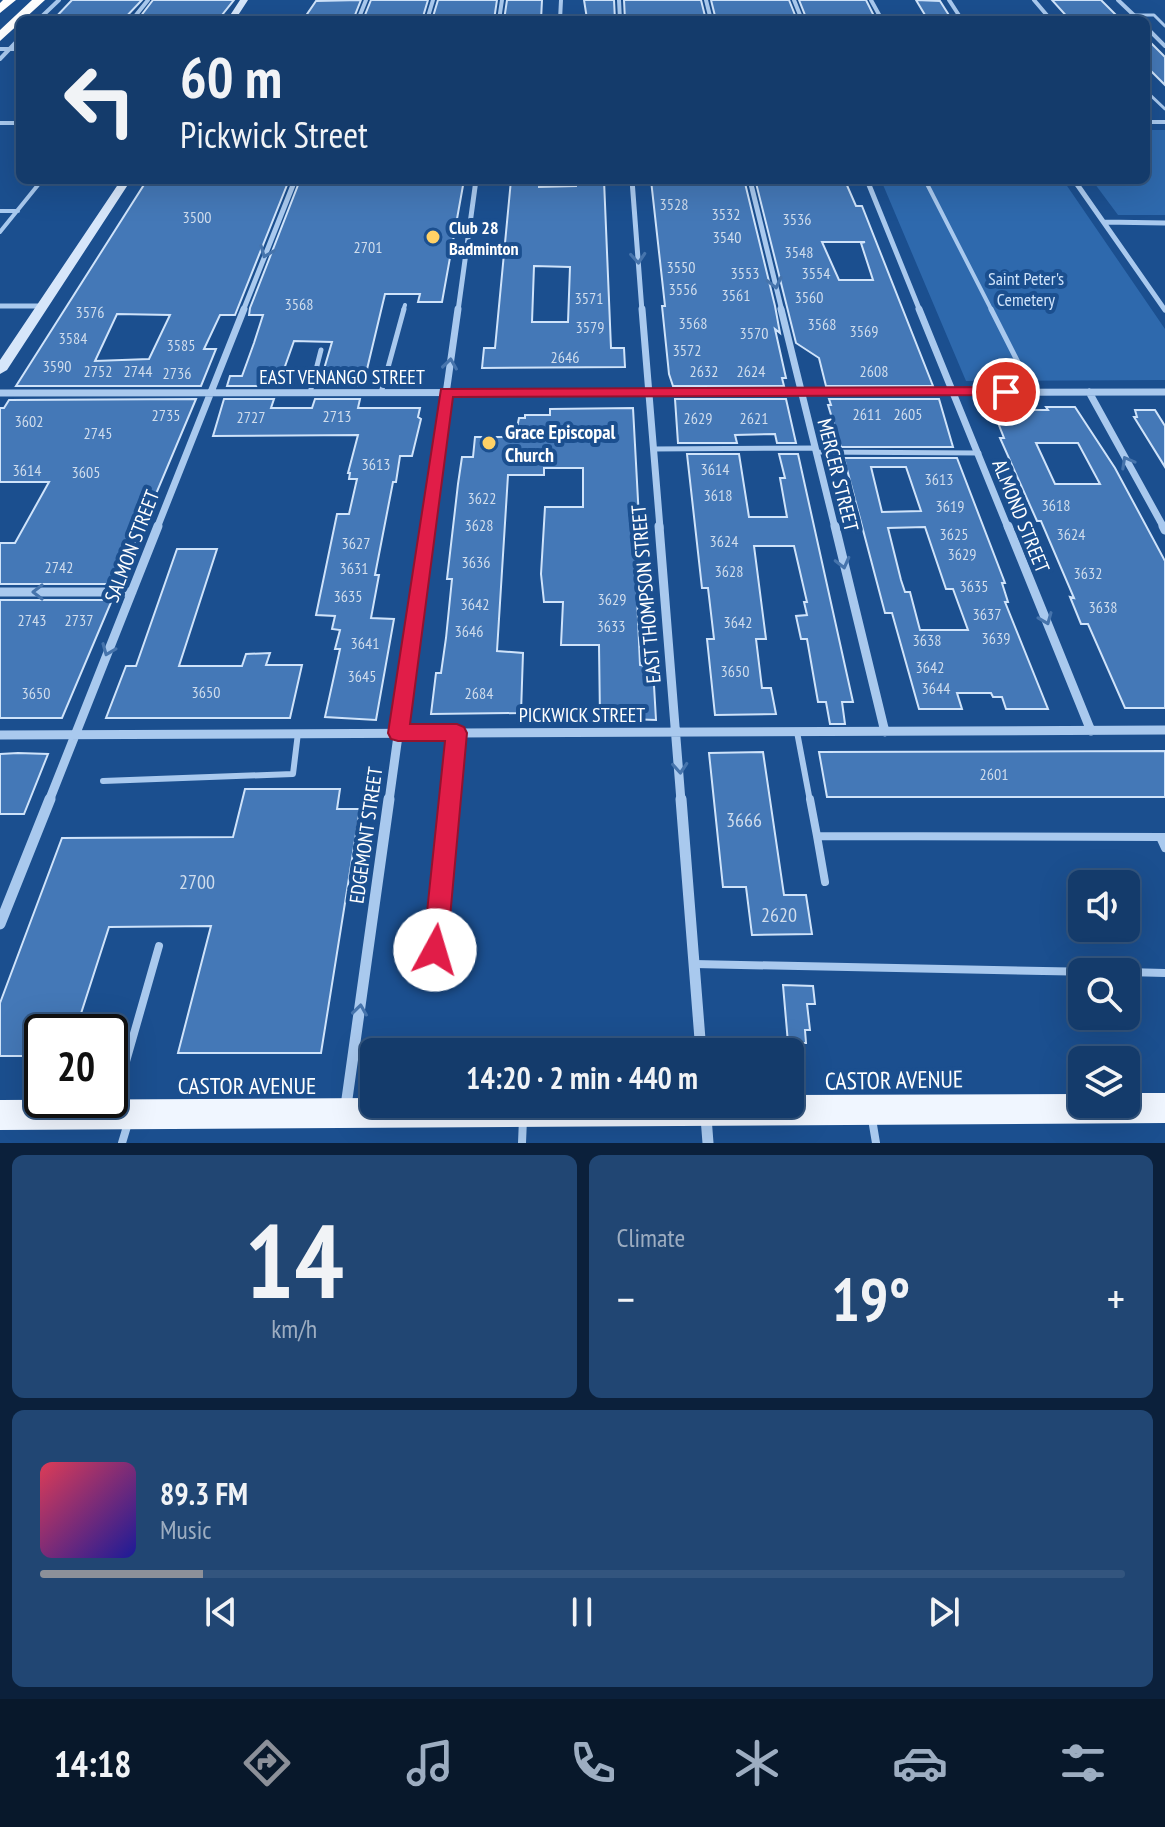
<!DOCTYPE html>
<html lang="en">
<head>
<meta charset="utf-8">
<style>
  :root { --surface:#143b6b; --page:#214673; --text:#f1f3f6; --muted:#9dadc1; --line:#33557e; --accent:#8c9099 }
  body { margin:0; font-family:"PT Sans Narrow",sans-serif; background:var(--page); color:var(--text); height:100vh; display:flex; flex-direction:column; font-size:30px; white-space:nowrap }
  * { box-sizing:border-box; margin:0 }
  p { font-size:26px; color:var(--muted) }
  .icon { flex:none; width:44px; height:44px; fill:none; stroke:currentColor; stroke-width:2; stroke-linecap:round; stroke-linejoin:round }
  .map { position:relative; height:1143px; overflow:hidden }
  .side { display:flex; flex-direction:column; gap:12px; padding:12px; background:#0b203b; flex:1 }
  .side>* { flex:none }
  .guide { position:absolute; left:16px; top:16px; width:1134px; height:168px; border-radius:12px; box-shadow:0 8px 32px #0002,0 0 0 2px var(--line); background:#143b6b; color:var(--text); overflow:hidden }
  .controls { position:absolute; left:1068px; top:870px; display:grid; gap:16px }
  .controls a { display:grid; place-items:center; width:72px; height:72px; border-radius:12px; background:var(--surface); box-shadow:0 8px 32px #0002,0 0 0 2px var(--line); font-size:40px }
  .speed { position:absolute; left:24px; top:1014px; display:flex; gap:16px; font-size:40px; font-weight:700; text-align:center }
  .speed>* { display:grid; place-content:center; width:104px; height:104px; border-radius:50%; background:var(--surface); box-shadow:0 8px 32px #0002,0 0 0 2px var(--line); line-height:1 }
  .speed .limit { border:4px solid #111; border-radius:12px; background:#fff; color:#111 }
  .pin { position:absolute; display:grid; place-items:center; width:68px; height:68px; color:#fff; margin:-34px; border:4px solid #fff; border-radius:50%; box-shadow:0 2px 8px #0007 }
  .me { position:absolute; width:88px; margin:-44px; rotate:6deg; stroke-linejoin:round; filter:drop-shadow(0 0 6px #0008) }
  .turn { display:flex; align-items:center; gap:28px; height:168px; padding:0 32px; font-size:36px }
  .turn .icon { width:104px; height:104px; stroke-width:2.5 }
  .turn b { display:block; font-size:56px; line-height:68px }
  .big { font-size:60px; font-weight:800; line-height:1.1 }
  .side .tile { flex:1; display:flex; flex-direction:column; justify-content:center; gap:12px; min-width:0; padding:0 28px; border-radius:12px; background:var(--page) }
  .side .dial { align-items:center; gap:0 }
  .dial b { font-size:104px; line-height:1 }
  .song { display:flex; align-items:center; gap:24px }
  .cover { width:96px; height:96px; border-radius:12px; background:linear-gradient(135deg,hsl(350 70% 55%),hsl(240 70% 35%)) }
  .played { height:8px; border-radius:4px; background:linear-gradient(90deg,var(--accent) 15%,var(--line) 15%) }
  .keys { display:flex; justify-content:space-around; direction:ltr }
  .heat { display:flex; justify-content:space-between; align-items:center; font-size:44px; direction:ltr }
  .side .tiles { flex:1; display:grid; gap:12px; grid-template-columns:1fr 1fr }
  .tile:last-child { grid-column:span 2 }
  .trip { position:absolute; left:360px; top:1038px; width:444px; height:80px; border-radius:12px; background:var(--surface); box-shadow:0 8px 32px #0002,0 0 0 2px var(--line); font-weight:800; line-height:80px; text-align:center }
  .dock { display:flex; height:128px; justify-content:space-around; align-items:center; background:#08182b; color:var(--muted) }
  .dock .icon { width:56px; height:56px }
  .dock .active { color:var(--accent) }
  .dock b { font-size:36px; color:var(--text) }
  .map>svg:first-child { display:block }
</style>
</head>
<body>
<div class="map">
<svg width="1165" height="1143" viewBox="0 0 1165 1143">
  <rect width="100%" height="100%" fill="#1b4f8f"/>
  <path fill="#2e69ad" d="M1146 130H1165V215H1118L1092 180H1146Z
    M881 180H1063L1165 329V380L966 381Z"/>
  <path fill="#4478b7" stroke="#cfe3fa" stroke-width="2" fill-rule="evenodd" d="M72 0H142L123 20H53Z
    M153 0H234L218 20 140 17Z
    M361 0 353 20H303L316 1Z
    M371 0H428L422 20H363Z
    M438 0H497L494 20H432Z
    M507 0H542L541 20H504Z
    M584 0H614L615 20 587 19Z
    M624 0H701L706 20H625Z
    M711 0H789L797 20H716Z
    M799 0H866L876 20H807Z
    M916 0 940 1 952 20H928Z
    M1052 0H1101L1121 20H1070Z
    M1146 38 1165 57V85L1146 66Z
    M147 180H289L235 315H220L204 349H216L201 386H16ZM117 314 170 315 149 359 95 361Z
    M300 180H464L442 302H418L420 294H385L363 386H319L332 342 294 341 278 386H227L230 376H242L254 343 263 315H249L250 308Z
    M511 180H539V187L576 186V180H604L611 348H624L625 367 482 368 484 348H495ZM534 266 570 267 568 322H532Z
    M651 180H741L745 183 775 306 780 333 775 329 786 378H782L784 386H673L669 374 662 306H665Z
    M756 183H846L856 206H862L933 386H826L819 358 796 343ZM822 242H865L861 243 873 280H839Z
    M196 399 118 584H0V543H15L49 482H0V408H4L9 400Z
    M224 399H274L271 408H312L315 399H360L358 408H420L418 417 421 419 412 456H400L396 482H393L375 575H379L371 618 394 619 376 720 325 717 340 649H335L340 630 332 629 335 616 316 615 337 514H349L357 479H349L350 473H348L358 435 213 436Z
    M675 399H786L796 443H777L775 434 735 435 737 443H678Z
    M829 399H939L953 447H841L828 405H831Z
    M1046 407H1075L1115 468 1165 561V708H1125L1088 624H1081L1070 597 1074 598 1041 521H1037L1000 438H1004L993 410H1048ZM1036 443H1078L1100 484H1055Z
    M633 408 642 574H636L640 665 653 668 656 720 600 718 599 645H561L563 602H544L541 574 545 507H583V468H544V475H508L497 651 523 653 521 713 431 714 436 673H441L446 638 452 579H447L458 484 462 457H473L475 437H515L519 418H525V415H550V409Z
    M1135 410H1155L1165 426V467L1134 417H1137Z
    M687 454H739L749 517H787L780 478H785L779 454H798L853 702H842L845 724H830L826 702H818L807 639H801L796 616 807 615 804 602H807L794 546H754L766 639H756L762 688H771L776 714 715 715 707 639H714L708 588H702Z
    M844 458H957L1005 583H1002L1008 602H1005L1048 709H1006L1002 697H993L991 693H957L962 709H919L892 613H885ZM871 467H906L921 511 882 512ZM925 527 946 589H953L968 630H920L910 592H905L901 580 888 528Z
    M177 549H217L179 666H242L246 654 270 653 266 665H302L290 718H106L126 666H136Z
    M0 600H112L62 718H0Z
    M1165 751V797H827L819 752Z
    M763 752 784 895H806L812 934 752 935 746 887H723L709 753Z
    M18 753 48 754 24 814H0V754Z
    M245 789H340L337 809H360L321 1053H178L211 926 109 927 75 1032H42V1056H0V1003L62 838 233 837Z
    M783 985 813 986 815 1004H807L810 1030H805L806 1043H788Z"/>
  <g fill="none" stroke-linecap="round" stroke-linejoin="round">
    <path stroke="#a9c9ee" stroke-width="3" d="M1133 15H1154L1165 26
      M1146 91 1165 109"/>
    <path stroke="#a9c9ee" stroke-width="4" d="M925 180 992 311
      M0 211H18
      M0 232 42 180
      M403 311 405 305"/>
    <path stroke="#a9c9ee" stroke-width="5" d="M991 309 1033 392
      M310 393 321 350
      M381 393 404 309
      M654 449 815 448
      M816 452 979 453"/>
    <path stroke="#a9c9ee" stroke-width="6" d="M797 732 810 801
      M103 781 293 774 298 733
      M450 801 457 733"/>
    <path stroke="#a9c9ee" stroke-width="8" d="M810 799 817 836 1160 837
      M817 836 825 882
      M1165 837H1160L1165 848
      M694 964 1098 972
      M1126 972 1165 973
      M432 981 450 799
      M113 1107 159 946
      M872 1119 876 1143
      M122 1143 128 1123
      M522 1143 523 1119"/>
    <path stroke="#a9c9ee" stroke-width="4" d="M619 0 620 20
      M706 0 711 20
      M794 0 802 20
      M871 0 882 20
      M949 0 962 20
      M1034 0 1051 20
      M1118 0 1139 20
      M38 20 59 0
      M132 20 148 0
      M358 20 366 0
      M427 20 433 0
      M499 20 502 0
      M560 20 561 0
      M1146 27 1165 46
      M0 49H20
      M0 59 20 38
      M1146 122H1165
      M0 123H20"/>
    <path stroke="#a9c9ee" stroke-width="5" d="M632 180 642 311
      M750 180 782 311
      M867 180 920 311
      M1074 180 1165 310
      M1104 222 1165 223
      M0 306H42
      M243 311 295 180
      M458 311 476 180"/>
    <path stroke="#a9c9ee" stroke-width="7" d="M642 309 660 528
      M781 309 835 528
      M919 309 1008 528
      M1089 392 1164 528
      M0 393 1165 392
      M157 528 244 309
      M427 528 458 309"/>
    <path stroke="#a9c9ee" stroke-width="9" d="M659 526 681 801
      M835 526 885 732
      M1008 526 1091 731
      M1163 526 1165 530
      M0 592H132
      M0 735 1165 730
      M49 801 158 526
      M389 801 427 526"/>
    <path stroke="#a9c9ee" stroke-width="11" d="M681 799 701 1052
      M0 924 50 799
      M705 1104 708 1143
      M346 1106 389 799"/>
    <path fill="#d6e6fa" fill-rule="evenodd" d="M240 0H248L235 20H227Z
      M121 180H131L7 370 0 374V360Z"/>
    <path fill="#f0f6ff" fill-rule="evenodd" d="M1126 1093H1165V1123L0 1130V1100L374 1098V1104H790V1095L1082 1094V1104H1126Z"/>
    <path fill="#fff" fill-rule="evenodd" d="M3 0H16L0 13V3Z
      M32 0H45L0 41V30Z"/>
  </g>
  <defs><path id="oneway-chevron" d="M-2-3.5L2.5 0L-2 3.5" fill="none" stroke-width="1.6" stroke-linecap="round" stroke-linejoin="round" transform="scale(2)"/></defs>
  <g stroke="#4674ac">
    <use href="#oneway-chevron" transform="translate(266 252) rotate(112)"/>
    <use href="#oneway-chevron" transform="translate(638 258) rotate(86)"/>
    <use href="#oneway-chevron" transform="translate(775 283) rotate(77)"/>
    <use href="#oneway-chevron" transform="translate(450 364) rotate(-82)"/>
    <use href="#oneway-chevron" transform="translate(1127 462) rotate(-119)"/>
    <use href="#oneway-chevron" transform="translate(843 563) rotate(76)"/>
    <use href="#oneway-chevron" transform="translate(38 592) rotate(180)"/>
    <use href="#oneway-chevron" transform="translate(1046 619) rotate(68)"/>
    <use href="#oneway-chevron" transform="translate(108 650) rotate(112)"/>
    <use href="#oneway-chevron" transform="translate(680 768) rotate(86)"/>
    <use href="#oneway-chevron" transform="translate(360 1010) rotate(-82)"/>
  </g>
  <path fill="#e11d48" stroke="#92132f" stroke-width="2" d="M1006 387 1014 392 1012 395 453 397 410 724H457L464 727 467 733 447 950 444 958 435 961 426 958 423 950 445 741H398L391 739 388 733 441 389Z"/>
  <g fill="#ffd166" stroke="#1b4f8f" stroke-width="3">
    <circle cx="433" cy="237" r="8"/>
    <circle cx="489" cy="443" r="8"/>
  </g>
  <g text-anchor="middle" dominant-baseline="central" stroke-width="8" stroke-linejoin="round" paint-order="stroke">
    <g font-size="16" fill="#d0dded">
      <text x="674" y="204">3528</text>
      <text x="726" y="214">3532</text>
      <text x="197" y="217">3500</text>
      <text x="797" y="219">3536</text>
      <text x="727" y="237">3540</text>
      <text x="368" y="247">2701</text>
      <text x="799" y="252">3548</text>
      <text x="681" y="267">3550</text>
      <text x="745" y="273">3553</text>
      <text x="816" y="273">3554</text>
      <text x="683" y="289">3556</text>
      <text x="736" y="295">3561</text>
      <text x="809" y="297">3560</text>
      <text x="589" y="298">3571</text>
      <text x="299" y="304">3568</text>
      <text x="90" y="312">3576</text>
      <text x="693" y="323">3568</text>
      <text x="822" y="324">3568</text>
      <text x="590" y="327">3579</text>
      <text x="864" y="331">3569</text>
      <text x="754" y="333">3570</text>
      <text x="73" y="338">3584</text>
      <text x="181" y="345">3585</text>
      <text x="687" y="350">3572</text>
      <text x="565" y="357">2646</text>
      <text x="57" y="366">3590</text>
      <text x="98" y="371">2752</text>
      <text x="138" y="371">2744</text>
      <text x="704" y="371">2632</text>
      <text x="751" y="371">2624</text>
      <text x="874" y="371">2608</text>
      <text x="177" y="373">2736</text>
      <text x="867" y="414">2611</text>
      <text x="908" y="414">2605</text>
      <text x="166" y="415">2735</text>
      <text x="337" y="416">2713</text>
      <text x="251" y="417">2727</text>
      <text x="698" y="418">2629</text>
      <text x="754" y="418">2621</text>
      <text x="29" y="421">3602</text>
      <text x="98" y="433">2745</text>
      <text x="376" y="464">3613</text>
      <text x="715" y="469">3614</text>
      <text x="27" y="470">3614</text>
      <text x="86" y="472">3605</text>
      <text x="939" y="479">3613</text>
      <text x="718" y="495">3618</text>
      <text x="482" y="498">3622</text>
      <text x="1056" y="505">3618</text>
      <text x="950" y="506">3619</text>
      <text x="479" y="525">3628</text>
      <text x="954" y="534">3625</text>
      <text x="1071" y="534">3624</text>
      <text x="724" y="541">3624</text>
      <text x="356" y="543">3627</text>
      <text x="962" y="554">3629</text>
      <text x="476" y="562">3636</text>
      <text x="59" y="567">2742</text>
      <text x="354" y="568">3631</text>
      <text x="729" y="571">3628</text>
      <text x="1088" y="573">3632</text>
      <text x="974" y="586">3635</text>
      <text x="348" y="596">3635</text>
      <text x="612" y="599">3629</text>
      <text x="475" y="604">3642</text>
      <text x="1103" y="607">3638</text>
      <text x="987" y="614">3637</text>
      <text x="32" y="620">2743</text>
      <text x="79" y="620">2737</text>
      <text x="738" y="622">3642</text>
      <text x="611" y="626">3633</text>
      <text x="469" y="631">3646</text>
      <text x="996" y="638">3639</text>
      <text x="927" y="640">3638</text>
      <text x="365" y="643">3641</text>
      <text x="930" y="667">3642</text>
      <text x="735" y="671">3650</text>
      <text x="362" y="676">3645</text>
      <text x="936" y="688">3644</text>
      <text x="206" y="692">3650</text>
      <text x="36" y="693">3650</text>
      <text x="479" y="693">2684</text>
      <text x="994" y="774">2601</text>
    </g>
    <g font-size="18" font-weight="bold" fill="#fff" stroke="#1b4f8f" text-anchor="start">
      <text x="449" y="227">Club 28<tspan x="449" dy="21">Badminton</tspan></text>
    </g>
    <g font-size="18" fill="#cfe3fa" stroke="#1b4f8f">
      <text x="1026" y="278">Saint Peter's<tspan x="1026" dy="21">Cemetery</tspan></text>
    </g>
    <g font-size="20" fill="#fff" stroke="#1b4f8f">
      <text x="342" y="377">EAST VENANGO STREET</text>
      <text transform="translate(838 475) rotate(76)">MERCER STREET</text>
      <text transform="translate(1021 516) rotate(68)">ALMOND STREET</text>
      <text transform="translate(132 546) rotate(-69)">SALMON STREET</text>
      <text transform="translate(646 594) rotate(-95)">EAST THOMPSON STREET</text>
      <text x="582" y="715">PICKWICK STREET</text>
      <text transform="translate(366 835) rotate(-82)">EDGEMONT STREET</text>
    </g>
    <g font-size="20" font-weight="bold" fill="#fff" stroke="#1b4f8f" text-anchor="start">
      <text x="505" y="432">Grace Episcopal<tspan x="505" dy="23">Church</tspan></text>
    </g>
    <g font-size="20" fill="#d0dded">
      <text x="744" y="820">3666</text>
      <text x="197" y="882">2700</text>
      <text x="779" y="915">2620</text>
    </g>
    <g font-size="24" fill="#fff" stroke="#1b4f8f">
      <text transform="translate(894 1080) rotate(-1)">CASTOR AVENUE</text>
      <text x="247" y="1085">CASTOR AVENUE</text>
    </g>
  </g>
</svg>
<div class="controls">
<a><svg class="icon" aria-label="sound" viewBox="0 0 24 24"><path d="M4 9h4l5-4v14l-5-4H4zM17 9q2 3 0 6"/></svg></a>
<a><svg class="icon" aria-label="search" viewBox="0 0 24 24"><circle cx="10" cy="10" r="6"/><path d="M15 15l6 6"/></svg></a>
<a><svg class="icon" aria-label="layers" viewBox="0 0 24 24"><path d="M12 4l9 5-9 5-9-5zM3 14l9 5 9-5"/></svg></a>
</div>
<div class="speed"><div class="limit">20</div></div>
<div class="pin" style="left:1006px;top:392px;background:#d93025"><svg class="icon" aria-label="arrive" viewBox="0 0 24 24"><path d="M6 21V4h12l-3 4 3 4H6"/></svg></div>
<svg class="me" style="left:435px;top:950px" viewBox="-20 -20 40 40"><circle r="19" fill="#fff"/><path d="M0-13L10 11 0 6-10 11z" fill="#e11d48"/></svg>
<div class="trip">14:20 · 2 min · 440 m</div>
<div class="guide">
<div class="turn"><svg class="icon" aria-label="left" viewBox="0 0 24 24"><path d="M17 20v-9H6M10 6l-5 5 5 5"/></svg><div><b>60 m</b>Pickwick Street</div></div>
</div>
</div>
<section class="side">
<div class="tiles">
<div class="tile dial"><b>14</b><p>km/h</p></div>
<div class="tile"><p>Climate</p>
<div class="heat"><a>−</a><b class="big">19°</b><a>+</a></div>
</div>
<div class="tile">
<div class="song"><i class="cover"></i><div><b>89.3 FM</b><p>Music</p></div></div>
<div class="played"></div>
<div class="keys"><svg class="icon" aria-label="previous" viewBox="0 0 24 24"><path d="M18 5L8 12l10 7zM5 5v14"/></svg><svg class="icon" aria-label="pause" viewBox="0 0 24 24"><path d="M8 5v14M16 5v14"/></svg><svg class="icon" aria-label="next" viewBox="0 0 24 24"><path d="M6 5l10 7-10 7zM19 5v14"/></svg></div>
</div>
</div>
</section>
<nav class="dock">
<b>14:18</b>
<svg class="icon active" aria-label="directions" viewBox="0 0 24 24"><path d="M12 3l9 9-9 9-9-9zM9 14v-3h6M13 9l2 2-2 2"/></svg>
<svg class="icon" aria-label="music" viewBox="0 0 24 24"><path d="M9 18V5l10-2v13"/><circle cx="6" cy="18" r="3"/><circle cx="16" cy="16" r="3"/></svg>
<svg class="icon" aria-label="phone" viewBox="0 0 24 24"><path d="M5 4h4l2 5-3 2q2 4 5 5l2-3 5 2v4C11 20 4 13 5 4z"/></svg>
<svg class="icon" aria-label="climate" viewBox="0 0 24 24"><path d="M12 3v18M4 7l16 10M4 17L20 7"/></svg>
<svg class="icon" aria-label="car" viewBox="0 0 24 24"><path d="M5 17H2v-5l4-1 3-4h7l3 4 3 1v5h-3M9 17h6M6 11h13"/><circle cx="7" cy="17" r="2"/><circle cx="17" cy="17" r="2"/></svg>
<svg class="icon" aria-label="filters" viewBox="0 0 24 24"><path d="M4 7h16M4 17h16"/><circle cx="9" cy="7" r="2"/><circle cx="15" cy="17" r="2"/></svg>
</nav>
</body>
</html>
